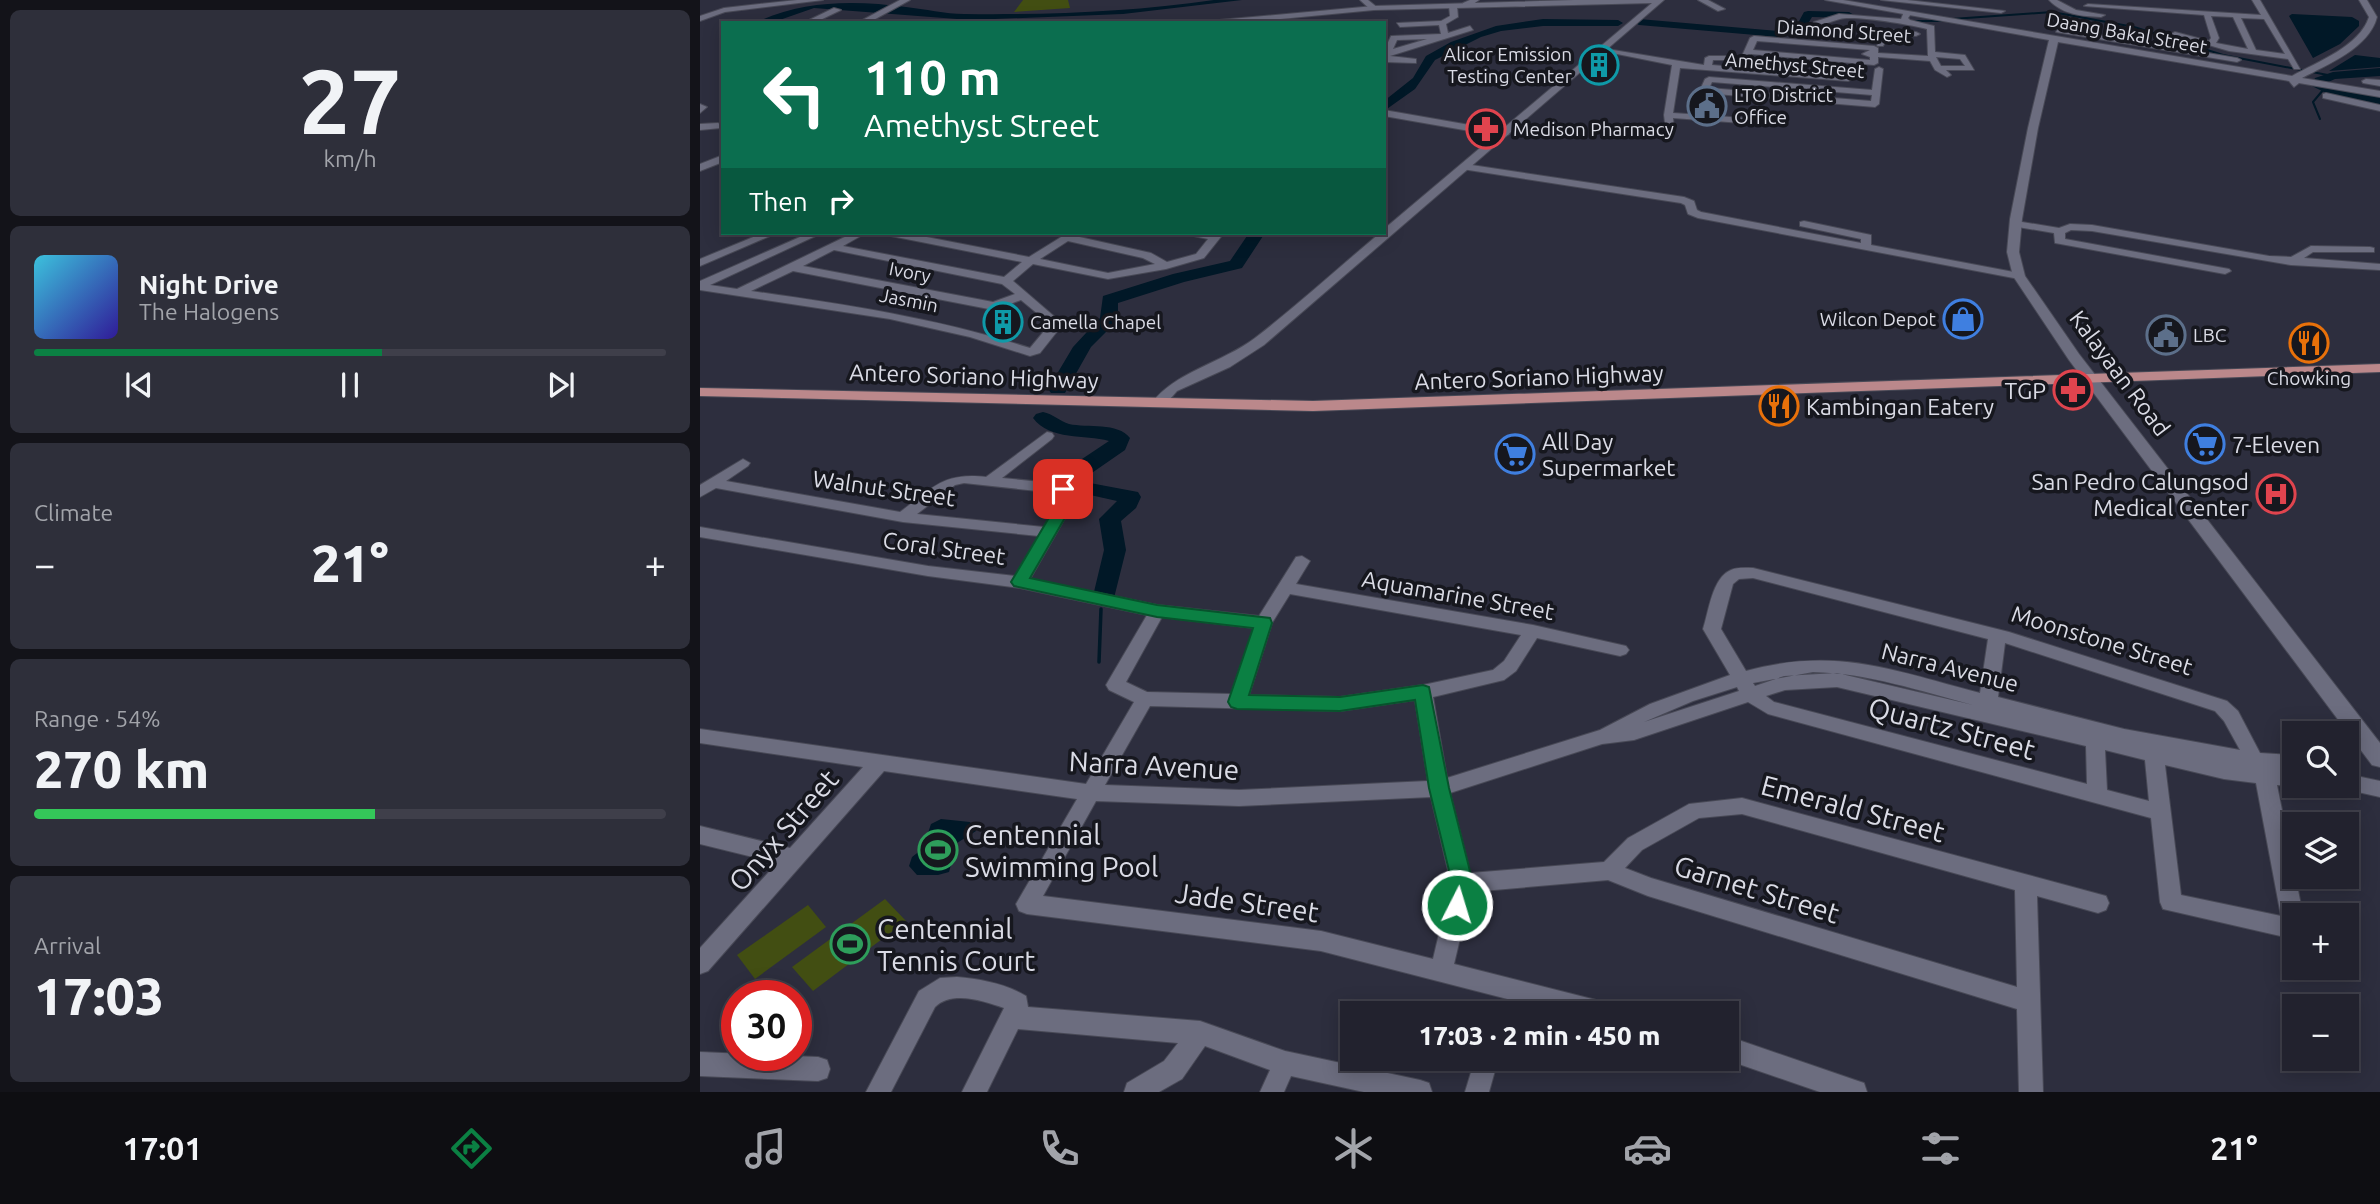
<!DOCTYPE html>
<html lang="en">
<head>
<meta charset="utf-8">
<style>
  :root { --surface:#22222e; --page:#2e2f3a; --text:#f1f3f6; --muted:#a2a4aa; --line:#3f3f4a; --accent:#0b8043 }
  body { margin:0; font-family:Ubuntu,sans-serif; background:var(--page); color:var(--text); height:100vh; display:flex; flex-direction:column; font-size:26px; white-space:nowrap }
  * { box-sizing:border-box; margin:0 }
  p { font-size:23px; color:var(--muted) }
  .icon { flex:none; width:38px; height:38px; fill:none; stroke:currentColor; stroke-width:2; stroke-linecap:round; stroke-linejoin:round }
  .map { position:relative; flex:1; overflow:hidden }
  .panel { display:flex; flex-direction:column; gap:10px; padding:10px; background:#131319; width:700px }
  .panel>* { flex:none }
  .banner { position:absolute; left:21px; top:21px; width:665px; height:214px; border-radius:0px; box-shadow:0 4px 18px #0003,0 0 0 2px var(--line); background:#0b6e4f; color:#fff; overflow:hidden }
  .fabs { position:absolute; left:1582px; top:721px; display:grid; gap:14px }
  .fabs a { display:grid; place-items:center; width:77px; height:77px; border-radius:0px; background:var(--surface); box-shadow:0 4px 18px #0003,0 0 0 2px var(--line); font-size:35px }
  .speed { position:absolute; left:21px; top:980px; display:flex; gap:14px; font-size:35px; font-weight:700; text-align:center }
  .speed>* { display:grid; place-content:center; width:91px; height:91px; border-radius:50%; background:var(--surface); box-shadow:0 4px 18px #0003,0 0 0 2px var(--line); line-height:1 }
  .speed .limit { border:10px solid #d22; background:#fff; color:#111 }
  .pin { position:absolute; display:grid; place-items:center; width:60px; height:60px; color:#fff; margin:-30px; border-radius:14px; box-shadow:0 4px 10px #0006 }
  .me { position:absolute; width:77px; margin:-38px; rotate:5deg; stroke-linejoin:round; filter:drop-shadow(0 0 5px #0008) }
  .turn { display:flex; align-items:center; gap:24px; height:147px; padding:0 28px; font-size:32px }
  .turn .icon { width:91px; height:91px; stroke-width:2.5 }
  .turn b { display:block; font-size:49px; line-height:60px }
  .then { display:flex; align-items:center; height:66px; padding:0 28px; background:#0003; gap:14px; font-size:26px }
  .big { font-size:52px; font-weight:800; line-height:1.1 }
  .panel .widget { flex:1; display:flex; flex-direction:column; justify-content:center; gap:10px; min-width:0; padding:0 24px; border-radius:10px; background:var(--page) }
  .panel .dial { align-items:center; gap:0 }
  .dial b { font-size:91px; line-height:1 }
  .song { display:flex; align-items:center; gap:21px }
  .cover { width:84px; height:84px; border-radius:10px; background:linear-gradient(135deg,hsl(190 70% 55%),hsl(250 70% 35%)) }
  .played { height:7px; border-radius:4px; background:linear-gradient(90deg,var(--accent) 55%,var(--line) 55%) }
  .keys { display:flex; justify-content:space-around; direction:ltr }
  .heat { display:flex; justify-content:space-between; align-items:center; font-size:38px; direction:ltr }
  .charge { height:10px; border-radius:5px; background:linear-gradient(90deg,#34c759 54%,var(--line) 0) }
  .trip { position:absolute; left:640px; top:1001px; width:399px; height:70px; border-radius:0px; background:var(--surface); box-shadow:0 4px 18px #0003,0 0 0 2px var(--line); font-weight:800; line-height:70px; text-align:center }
  .dock { display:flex; height:112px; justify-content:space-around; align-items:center; background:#0e0e12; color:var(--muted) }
  .dock .icon { width:49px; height:49px }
  .dock .on { color:var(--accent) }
  .dock b { font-size:32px; color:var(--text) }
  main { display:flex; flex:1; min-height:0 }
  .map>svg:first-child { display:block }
</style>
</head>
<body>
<main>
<section class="panel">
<div class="widget dial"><b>27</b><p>km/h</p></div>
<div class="widget">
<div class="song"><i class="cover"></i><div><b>Night Drive</b><p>The Halogens</p></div></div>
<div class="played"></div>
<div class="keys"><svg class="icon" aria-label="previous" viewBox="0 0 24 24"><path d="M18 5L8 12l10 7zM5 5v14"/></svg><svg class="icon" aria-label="pause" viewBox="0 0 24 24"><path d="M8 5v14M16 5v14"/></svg><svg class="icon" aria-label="next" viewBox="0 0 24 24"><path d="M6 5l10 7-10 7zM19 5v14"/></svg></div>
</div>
<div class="widget"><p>Climate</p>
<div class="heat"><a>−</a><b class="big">21°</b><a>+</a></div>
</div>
<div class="widget"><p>Range · 54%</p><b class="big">270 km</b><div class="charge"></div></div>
<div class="widget"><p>Arrival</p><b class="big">17:03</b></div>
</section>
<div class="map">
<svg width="1680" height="1092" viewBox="0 0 1680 1092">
  <rect width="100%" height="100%" fill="#2d2e3e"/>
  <path fill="#424e12" d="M323 0H368L370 8 314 12Z
    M185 899 206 921 113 991 92 967Z
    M108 905 126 927 55 979 37 955Z"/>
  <path fill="#011827" d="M514 0H542L423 14 270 20 114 8 71 23H55C102 0 154 0 206 7 225 9 245 14 264 14 347 15 432 12 514 0Z
    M1592 14 1652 17 1659 21V26L1640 44 1613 58 1589 16Z
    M1655 55 1680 58V67L1629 71Z
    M241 819 270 822 276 831 257 843 249 872 238 875H217L209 866 212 857 234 840 227 836 231 824Z"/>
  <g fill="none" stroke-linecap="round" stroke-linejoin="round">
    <path stroke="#011827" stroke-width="2" d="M1252 19 1352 12 1434 27 1523 55 1633 76
      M1214 21H1244
      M1620 119 1613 102 1623 90"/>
    <path stroke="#011827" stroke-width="3.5" d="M399 662 401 609"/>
    <path fill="#011827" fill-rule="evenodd" d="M1108 11 1149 12 1154 15 1149 18 1112 17 1106 27 1079 37 939 25 934 22 939 19 1078 31 1098 23 1104 12Z
      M843 19 918 20 923 23 918 26H843L801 31 781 37 735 60 715 89 684 111V101L713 78 726 56 751 42 796 26Z
      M1680 68V76L1635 79 1624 84 1639 90 1680 97V105L1632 96 1612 86 1615 78 1633 72Z
      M549 233H565L542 268 484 282 418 303V320L391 347 365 393H351L348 389 373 347 400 318 403 296 473 274 530 261Z
      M343 412C353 414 360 421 369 424 387 428 418 422 430 438L425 450 386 477V481L390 483 438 492 441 497 436 508 421 521 426 550 413 602 405 604 397 602 393 596 404 550 399 519 417 501 368 490 364 476 376 463 409 441C385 434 350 441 333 418L336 414Z"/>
    <g stroke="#484956" stroke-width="2">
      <path id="street" d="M660 0H668L678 8 671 10Z
        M770 0H779L769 7H763V3Z
        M998 0H1008L1025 9 1018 11Z
        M1181 0H1207L1305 11 1301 13Z
        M1349 0H1357L1376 10 1405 15 1401 17C1382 16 1363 15 1349 0Z
        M1552 0H1560L1600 69H1594L1588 59 1529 51 1471 34 1475 32 1509 41 1511 38 1504 15 1384 6 1388 4 1561 15ZM1511 16 1533 17 1548 49 1516 43 1519 38ZM1541 18 1564 19 1585 54 1556 50Z
        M753 4 757 6 758 17 746 24 748 33 770 26 773 30 690 56 716 59V63L684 62V51L691 36 741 34 739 25 700 27 697 23 741 21 750 16 749 6ZM727 39 693 49 697 40Z
        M134 8 141 10 114 23H103Z
        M1204 12 1211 14 1208 18 1210 20 1234 26 1235 52 1265 55 1274 70H1246L1251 75 1247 77 1235 70 1230 61 1178 57V63L1174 65 1051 54 1045 60H1013L1012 65 1148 77 1152 79 1148 81 980 68 973 113 1073 120 1074 122 1070 125 973 118 974 129 966 131 964 115 972 65 897 50 901 48 1004 65 1005 58 1009 56H1042L1050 38 1054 36 1174 46 1178 48V53L1228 56 1227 29C1212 25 1154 15 1140 19 1130 21 1124 27 1114 22L1139 14 1201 19ZM1057 41 1170 50 1162 54 1170 57V60L1053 50ZM1236 57 1260 59 1265 66H1241Z
        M1359 28 1537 58 1541 60 1537 62 1356 32Z
        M1185 29 1216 32 1220 34 1216 36 1190 34 1183 46H1177Z
        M1179 67 1183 69 1179 104 1175 107 1004 93 1000 90 1005 79 1009 77 1172 90 1175 69ZM1012 82 1172 95 1171 101 1009 88Z
        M1666 79 1680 80V86L1663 83 1662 81Z
        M0 104 7 107 0 113Z
        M684 110 804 131 809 134 804 137 684 116Z
        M18 123 23 126 21 128 0 130V124Z
        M765 164 984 197 994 201 997 210 1001 212 1161 243V239L1100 226V222L1104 221 1171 235V245L1319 273 1325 276 1319 279 998 218 988 214 985 205 981 203 762 169V165Z
        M1316 221 1359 228 1370 224 1392 225 1569 256 1591 257 1611 246 1670 247 1674 248V252H1613L1604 258 1680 264V270L1591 265 1392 231 1371 230 1365 233V239L1529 269 1531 271 1525 274 1355 243 1354 233 1312 226V222Z
        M63 233H77L0 266V259Z
        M109 233H122L10 285 37 289 153 233H166L143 246 304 277 322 262 191 236 186 233H206L329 257 366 234 451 253 467 262 496 254 508 239 489 235 488 233H524L504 258 466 269 408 279 333 264 313 281 363 324 340 353 330 356 270 337 190 319 0 290V281ZM368 241 443 258 455 264 408 273 340 259ZM134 250 302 284 315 294 293 302 103 266ZM93 271 294 310 321 300 350 324 330 348C236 318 148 305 51 291Z
        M347 432 352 433 354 436 352 439 302 478 363 484 370 489 373 504 330 579 457 605 559 616 596 557 602 556 610 561 596 584 833 625 926 646 929 650 926 654 920 656 837 638 816 671 804 680 733 697 747 778 900 730 950 704 1030 675 1003 629C1009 611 1012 578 1031 570 1037 567 1046 568 1053 568L1309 632 1527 701 1538 711 1560 753 1594 755V771L1582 770 1594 771V786H1597L1577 785 1603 915H1594V939L1463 909 1460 902 1451 818 1068 714 1048 702 934 740 902 744 750 793 770 873 904 862 928 838 989 804 1042 798 1406 896 1409 903 1406 910 1398 913 1337 896 1343 1092H1319L1317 1009 948 896 908 880 771 892 754 964 904 1002 912 1005 915 1013H862L621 951 327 914 319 911 316 904 377 799 184 771 8 971 0 974V948L77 863 0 844V826L90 848 163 767 0 743V729L386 784 434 702 409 690 406 685 447 615 320 588 228 576 0 537V527L228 566 315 576 339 536 203 522 16 488 0 497V485L43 459 50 463 48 466 26 481 200 512C233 488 243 472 286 477ZM264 483 356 493 357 504 344 527 217 514 255 485ZM1053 578 1288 639 1280 693C1194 671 1137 646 1046 671L1021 629 1033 584 1039 579ZM590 594 821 635 804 661 793 670 723 685 640 697 549 695 572 623ZM462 617 554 628 531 694 447 692 426 682ZM1305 643 1515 711 1524 721 1540 750 1424 729 1298 697ZM1113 672C1168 673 1220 691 1273 705L1137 673 1084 676 1055 686 1053 683ZM1037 687 1039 691 944 722 993 701ZM1137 687 1386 746 1387 784 1074 702 1066 696 1085 690ZM715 700 728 781 539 790 405 785 450 706 640 711ZM1405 750 1445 760 1449 801 1407 790ZM1465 765 1524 779 1556 783 1581 916 1481 895ZM731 797 751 883 733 959 621 931 343 896 396 801 539 806ZM1042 814 1315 890 1317 987 951 878 925 868 942 850 999 818Z
        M1661 727 1668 729 1670 734 1654 752 1647 754V736Z
        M1647 774 1680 781V797L1640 788 1639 786H1647Z
        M257 977C281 979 306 984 326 996L328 1007 500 1021 585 1051 720 1080 729 1083 732 1092H664L591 1076 584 1092H560L570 1070 505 1046 482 1079 459 1092H424L427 1083 464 1061 478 1043 318 1029 287 1092H262L304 1008C284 1001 252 990 235 1007L191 1092H166L219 991 240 978Z
        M1027 1036 1155 1080 1164 1083 1167 1092H1120L1027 1060 1025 1059H1027Z
        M0 1052 118 1057 127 1060 130 1069 127 1078 118 1081 0 1076Z
        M775 1059H793L796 1067 789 1092H765Z"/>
    </g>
    <g stroke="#484956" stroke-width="2">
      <path id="secondary" d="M97 0H123L25 12 0 21V16L24 8Z
        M200 0H210L168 23H157Z
        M874 0H964L564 345 530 367 477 391 463 407H453L451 404C474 372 522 363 555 338 598 305 638 268 680 233H684V229L952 3 674 10 540 23 508 21 674 6Z
        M1125 0H1143L1592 76C1617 62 1660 46 1669 17L1659 0H1667L1677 17C1669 48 1628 64 1602 78L1680 91V97L1599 83 1594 87 1589 81 1358 42 1338 128 1322 219 1319 252 1325 276 1379 354 1680 743V767L1672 765 1369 360 1313 276 1307 252 1310 219 1328 128 1349 40Z
        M406 21H487L491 23H402Z
        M1626 93 1680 105V111L1623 98V94Z
        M23 155V162L0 171V164Z"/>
    </g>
    <g stroke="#484956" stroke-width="2">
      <path id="primary" d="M1680 364V372L613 411 0 396V388L613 401Z"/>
    </g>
    <use href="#street" fill="#6c6d7f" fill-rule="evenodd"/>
    <use href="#secondary" fill="#6c6d7f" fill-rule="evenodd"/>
    <use href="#primary" fill="#bb888b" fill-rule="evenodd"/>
  </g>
  <path fill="#0b8043" stroke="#07532c" stroke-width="2" d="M363 484 371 489 373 504 330 578 457 605 570 618 572 623 549 695 640 697 723 685 729 687 749 788 773 883 765 912 757 915 749 912 746 905 752 883 729 788 715 700 640 711 537 709 531 707 528 702 553 628 457 617 314 586 311 582 357 504 356 489Z"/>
  <defs>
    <g id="building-ring" transform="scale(2.0125)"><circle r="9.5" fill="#16171e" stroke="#0f9aa8" stroke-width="1.5"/><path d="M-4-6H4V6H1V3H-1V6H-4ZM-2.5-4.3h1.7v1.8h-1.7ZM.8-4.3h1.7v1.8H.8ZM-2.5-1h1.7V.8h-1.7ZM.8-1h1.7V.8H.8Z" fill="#0f9aa8"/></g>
    <g id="civic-ring" transform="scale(2.0125)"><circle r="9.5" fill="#16171e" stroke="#5c6f8a" stroke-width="1.5"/><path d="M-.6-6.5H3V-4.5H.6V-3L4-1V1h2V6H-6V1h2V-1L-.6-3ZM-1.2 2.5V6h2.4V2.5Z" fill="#5c6f8a"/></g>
    <g id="pharmacy-ring" transform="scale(2.0125)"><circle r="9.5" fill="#16171e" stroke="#e0444e" stroke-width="1.5"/><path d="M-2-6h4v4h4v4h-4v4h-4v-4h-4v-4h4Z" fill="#e0444e"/></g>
    <g id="shop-ring" transform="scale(2.0125)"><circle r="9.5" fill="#16171e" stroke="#3f7fe0" stroke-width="1.5"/><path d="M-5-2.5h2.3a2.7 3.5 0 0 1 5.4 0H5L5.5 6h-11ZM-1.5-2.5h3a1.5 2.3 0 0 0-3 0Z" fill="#3f7fe0"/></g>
    <g id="restaurant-ring" transform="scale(2.0125)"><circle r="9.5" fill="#16171e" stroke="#e8710a" stroke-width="1.5"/><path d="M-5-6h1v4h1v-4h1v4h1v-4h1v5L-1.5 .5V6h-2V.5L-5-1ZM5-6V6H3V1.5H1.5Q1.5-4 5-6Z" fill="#e8710a"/></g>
    <g id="supermarket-ring" transform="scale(2.0125)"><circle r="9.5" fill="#16171e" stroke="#3f7fe0" stroke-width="1.5"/><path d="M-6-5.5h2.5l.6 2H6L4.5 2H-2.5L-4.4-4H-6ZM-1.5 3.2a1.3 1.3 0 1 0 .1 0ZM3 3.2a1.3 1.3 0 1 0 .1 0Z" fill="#3f7fe0"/></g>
    <g id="hospital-ring" transform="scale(2.0125)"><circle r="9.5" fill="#16171e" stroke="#e0444e" stroke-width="1.5"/><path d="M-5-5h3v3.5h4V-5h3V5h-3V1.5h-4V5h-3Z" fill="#e0444e"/></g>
    <g id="stadium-ring" transform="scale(2.0125)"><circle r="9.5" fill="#16171e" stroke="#2e9e5b" stroke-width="1.5"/><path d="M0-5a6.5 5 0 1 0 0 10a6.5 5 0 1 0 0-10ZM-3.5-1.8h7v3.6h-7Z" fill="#2e9e5b"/></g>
  </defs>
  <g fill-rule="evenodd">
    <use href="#building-ring" x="899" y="65"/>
    <use href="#civic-ring" x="1007" y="106"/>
    <use href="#pharmacy-ring" x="786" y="129"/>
    <use href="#shop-ring" x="1263" y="319"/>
    <use href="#building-ring" x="303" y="322"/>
    <use href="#civic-ring" x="1466" y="335"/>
    <use href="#restaurant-ring" x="1609" y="343"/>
    <use href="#pharmacy-ring" x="1373" y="390"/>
    <use href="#restaurant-ring" x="1079" y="406"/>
    <use href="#supermarket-ring" x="1505" y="444"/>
    <use href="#supermarket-ring" x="815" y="454"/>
    <use href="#hospital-ring" x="1576" y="494"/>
    <use href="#stadium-ring" x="238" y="850"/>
    <use href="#stadium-ring" x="150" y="944"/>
  </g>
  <g text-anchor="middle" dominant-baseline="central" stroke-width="7" stroke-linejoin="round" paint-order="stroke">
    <g font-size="19" fill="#dadbe5" stroke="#16171e">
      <text transform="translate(1144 31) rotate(4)">Diamond Street</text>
      <text transform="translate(1427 33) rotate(10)">Daang Bakal Street</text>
      <text transform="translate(1095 65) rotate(5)">Amethyst Street</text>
      <text transform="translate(210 272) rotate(11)">Ivory</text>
      <text transform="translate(209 300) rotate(11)">Jasmin</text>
    </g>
    <g font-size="19" fill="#dadbe5" stroke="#16171e" text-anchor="start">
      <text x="872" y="54" text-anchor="end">Alicor Emission<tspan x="872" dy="22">Testing Center</tspan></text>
      <text x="1034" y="95">LTO District<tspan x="1034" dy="22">Office</tspan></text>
      <text x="813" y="129">Medison Pharmacy</text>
      <text x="1236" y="319" text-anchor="end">Wilcon Depot</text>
      <text x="330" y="322">Camella Chapel</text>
      <text x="1493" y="335">LBC</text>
      <text x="1609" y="378" text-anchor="middle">Chowking</text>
    </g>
    <g font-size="23" fill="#dadbe5" stroke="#16171e">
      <text transform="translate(1420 373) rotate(53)">Kalayaan Road</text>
      <text transform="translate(274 376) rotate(2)">Antero Soriano Highway</text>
      <text transform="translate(839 377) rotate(-2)">Antero Soriano Highway</text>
      <text transform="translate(184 488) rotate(8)">Walnut Street</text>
      <text transform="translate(244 548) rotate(8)">Coral Street</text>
      <text transform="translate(758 595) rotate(10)">Aquamarine Street</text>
      <text transform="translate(1402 640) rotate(17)">Moonstone Street</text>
      <text transform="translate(1250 667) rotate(14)">Narra Avenue</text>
    </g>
    <g font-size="23" fill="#dadbe5" stroke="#16171e" text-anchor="start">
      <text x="1346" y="390" text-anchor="end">TGP</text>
      <text x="1106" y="406">Kambingan Eatery</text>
      <text x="842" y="441">All Day<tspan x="842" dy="26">Supermarket</tspan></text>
      <text x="1532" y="444">7-Eleven</text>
      <text x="1549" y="481" text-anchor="end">San Pedro Calungsod<tspan x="1549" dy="26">Medical Center</tspan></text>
    </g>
    <g font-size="28" fill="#dadbe5" stroke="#16171e">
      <text transform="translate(1252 728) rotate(15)">Quartz Street</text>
      <text transform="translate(454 765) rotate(3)">Narra Avenue</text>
      <text transform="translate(1153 808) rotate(15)">Emerald Street</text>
      <text transform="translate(83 830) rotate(-49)">Onyx Street</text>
      <text transform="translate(1057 889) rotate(17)">Garnet Street</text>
      <text transform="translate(547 902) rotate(8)">Jade Street</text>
    </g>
    <g font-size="28" fill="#dadbe5" stroke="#16171e" text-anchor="start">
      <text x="265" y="834">Centennial<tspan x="265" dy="32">Swimming Pool</tspan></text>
      <text x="177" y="928">Centennial<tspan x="177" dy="32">Tennis Court</tspan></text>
    </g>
  </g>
</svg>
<div class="fabs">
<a><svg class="icon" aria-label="search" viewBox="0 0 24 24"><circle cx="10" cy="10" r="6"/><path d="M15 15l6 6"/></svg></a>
<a><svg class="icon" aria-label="layers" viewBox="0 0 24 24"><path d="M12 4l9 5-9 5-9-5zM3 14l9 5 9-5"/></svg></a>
<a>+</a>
<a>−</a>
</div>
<div class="speed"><div class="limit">30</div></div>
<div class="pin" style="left:363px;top:489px;background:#d93025"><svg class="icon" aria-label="arrive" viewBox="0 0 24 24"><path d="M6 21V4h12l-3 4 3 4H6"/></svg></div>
<svg class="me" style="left:757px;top:905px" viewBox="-20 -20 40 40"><circle r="17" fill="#0b8043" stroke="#fff" stroke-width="3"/><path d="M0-11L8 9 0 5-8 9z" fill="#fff"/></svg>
<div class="trip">17:03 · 2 min · 450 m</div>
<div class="banner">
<div class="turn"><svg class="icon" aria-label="left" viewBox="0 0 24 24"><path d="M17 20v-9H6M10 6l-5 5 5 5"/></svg><div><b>110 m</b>Amethyst Street</div></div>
<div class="then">Then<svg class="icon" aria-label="right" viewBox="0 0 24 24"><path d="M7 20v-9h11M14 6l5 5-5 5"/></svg></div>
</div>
</div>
</main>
<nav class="dock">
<b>17:01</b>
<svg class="icon on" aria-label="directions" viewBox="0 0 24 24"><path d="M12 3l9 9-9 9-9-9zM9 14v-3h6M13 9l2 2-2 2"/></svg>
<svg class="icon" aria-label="music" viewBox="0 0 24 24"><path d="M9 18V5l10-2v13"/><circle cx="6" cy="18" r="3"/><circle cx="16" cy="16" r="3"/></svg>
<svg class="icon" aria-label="phone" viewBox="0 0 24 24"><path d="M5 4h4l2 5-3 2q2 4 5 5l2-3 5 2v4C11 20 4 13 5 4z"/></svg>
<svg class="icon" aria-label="climate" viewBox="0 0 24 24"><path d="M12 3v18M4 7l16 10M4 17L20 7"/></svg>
<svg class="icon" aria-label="car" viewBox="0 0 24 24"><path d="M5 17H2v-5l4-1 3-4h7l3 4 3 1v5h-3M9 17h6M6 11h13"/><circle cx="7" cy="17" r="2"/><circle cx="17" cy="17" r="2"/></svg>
<svg class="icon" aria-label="filters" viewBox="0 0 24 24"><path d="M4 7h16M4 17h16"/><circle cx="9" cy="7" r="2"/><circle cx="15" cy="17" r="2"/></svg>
<b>21°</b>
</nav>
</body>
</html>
